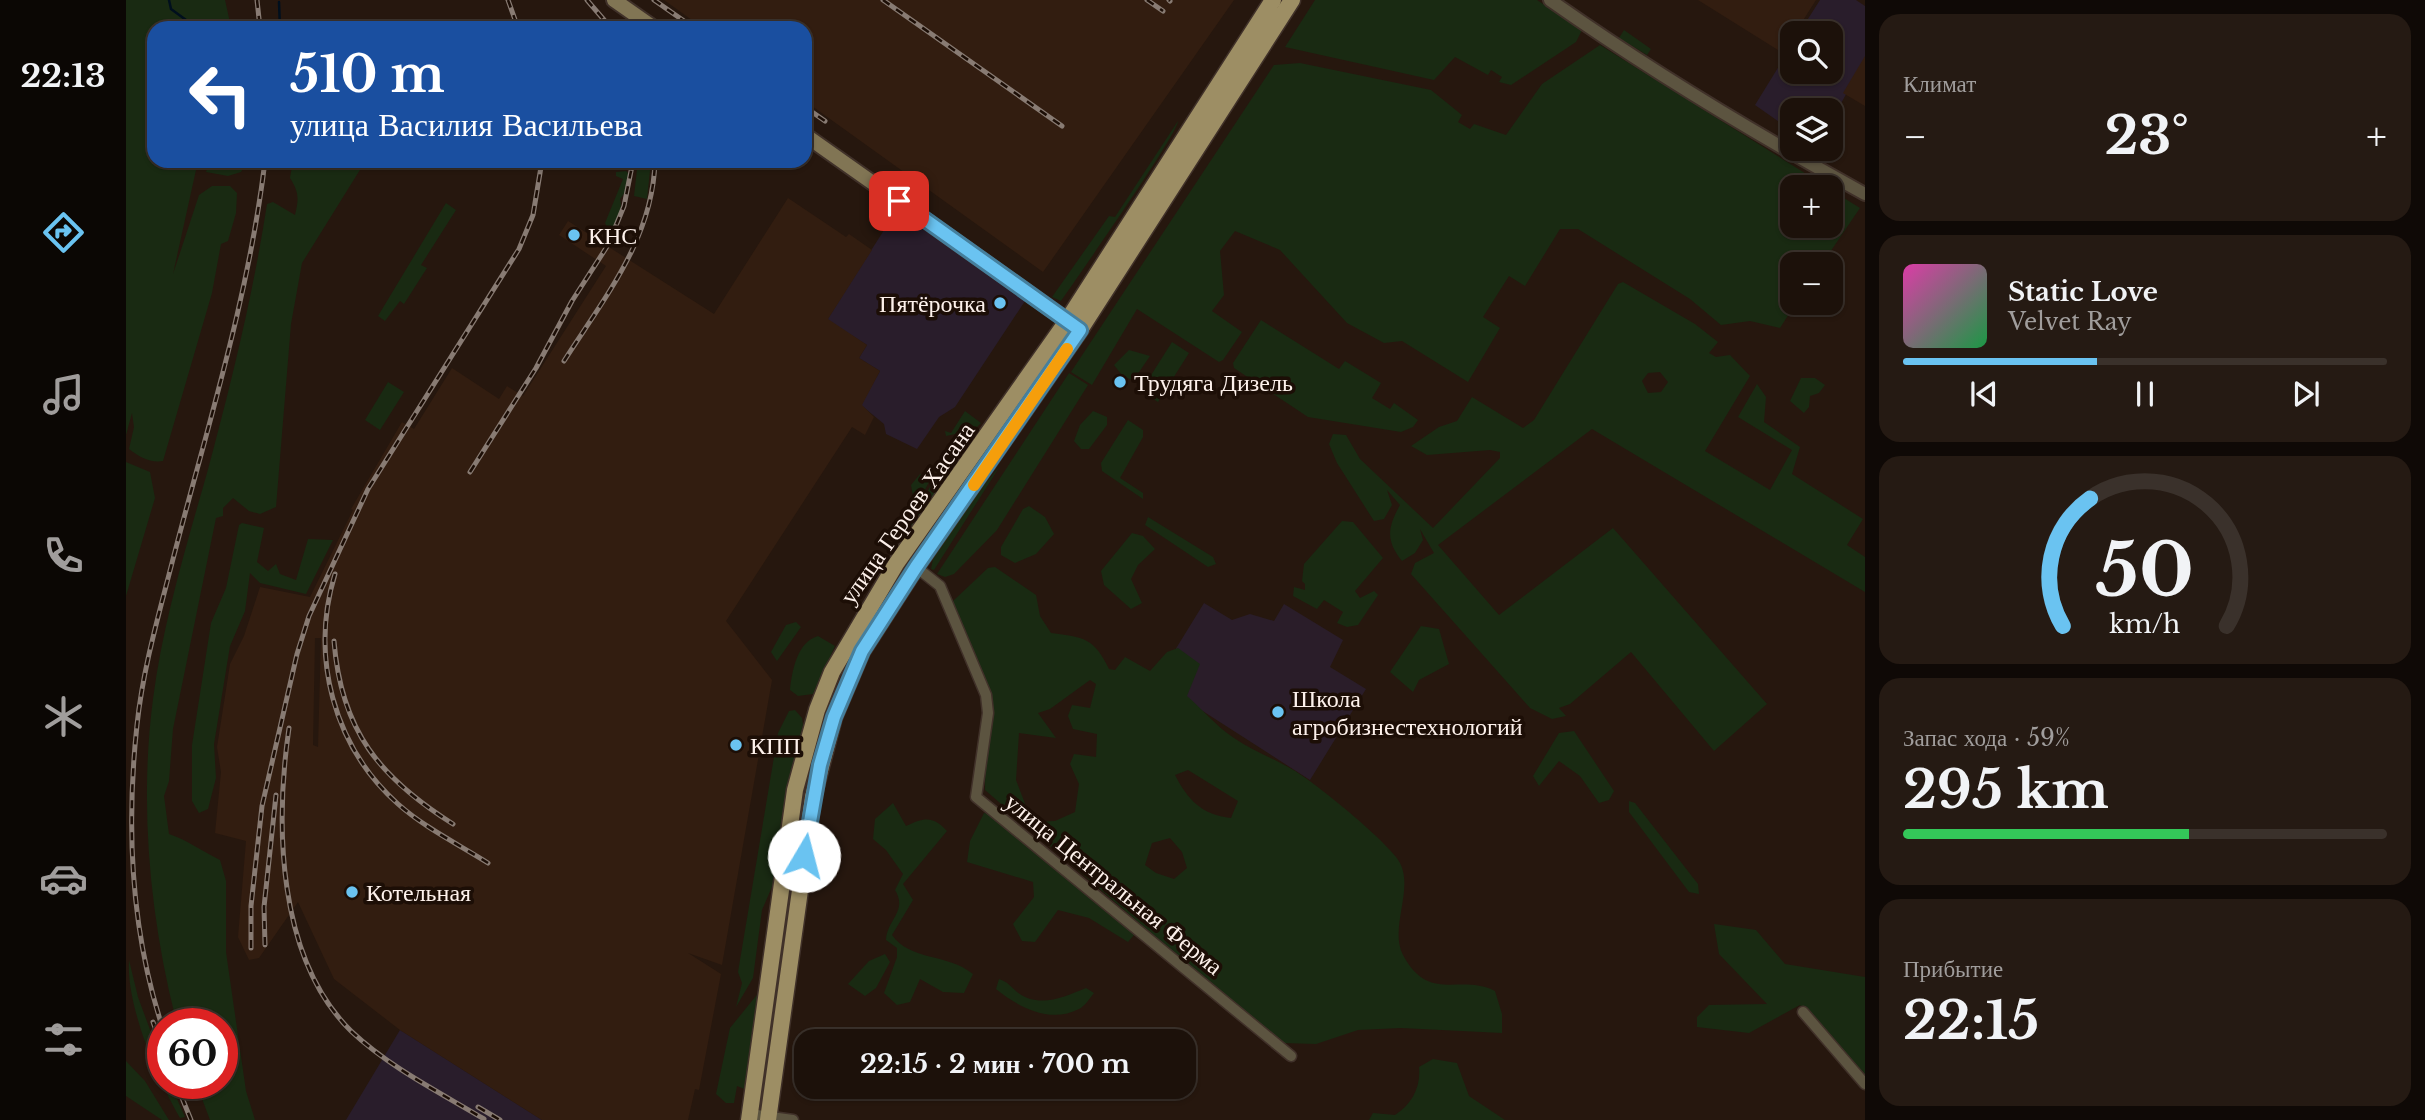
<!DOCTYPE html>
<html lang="ru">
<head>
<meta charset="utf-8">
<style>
  :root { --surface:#1c110a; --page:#251a13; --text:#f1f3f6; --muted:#a09d9c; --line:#3a312b; --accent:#6ac3f1 }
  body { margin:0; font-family:"Libre Baskerville",serif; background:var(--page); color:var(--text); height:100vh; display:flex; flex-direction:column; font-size:26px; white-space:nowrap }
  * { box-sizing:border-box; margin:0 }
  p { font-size:23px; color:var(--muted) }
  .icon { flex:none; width:38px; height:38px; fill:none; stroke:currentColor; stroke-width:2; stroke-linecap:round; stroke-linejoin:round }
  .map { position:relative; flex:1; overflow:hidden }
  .drawer { display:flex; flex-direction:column; gap:14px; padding:14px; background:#0f0906; width:560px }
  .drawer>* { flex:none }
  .banner { position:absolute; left:21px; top:21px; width:665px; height:147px; border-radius:21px; box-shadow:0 2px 5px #0004,0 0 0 2px var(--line); background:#1a4fa0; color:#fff; overflow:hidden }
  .buttons { position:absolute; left:1654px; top:21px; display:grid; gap:14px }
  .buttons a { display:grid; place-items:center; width:63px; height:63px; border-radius:14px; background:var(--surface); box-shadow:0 2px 5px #0004,0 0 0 2px var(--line); font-size:35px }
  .speed { position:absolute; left:21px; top:1008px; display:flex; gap:14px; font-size:35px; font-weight:700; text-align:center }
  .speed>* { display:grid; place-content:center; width:91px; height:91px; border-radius:50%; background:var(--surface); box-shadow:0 2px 5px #0004,0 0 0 2px var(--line); line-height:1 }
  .speed .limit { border:10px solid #d22; background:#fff; color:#111 }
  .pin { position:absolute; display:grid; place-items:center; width:60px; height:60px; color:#fff; margin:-30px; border-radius:14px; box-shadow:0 4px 10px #0006 }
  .me { position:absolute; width:77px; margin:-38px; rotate:8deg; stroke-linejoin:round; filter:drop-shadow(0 0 5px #0008) }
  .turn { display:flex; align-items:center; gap:24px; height:147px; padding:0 28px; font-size:32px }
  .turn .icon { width:91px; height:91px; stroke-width:2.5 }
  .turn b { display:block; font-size:49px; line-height:60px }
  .big { font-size:52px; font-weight:700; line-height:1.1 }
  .drawer .card { flex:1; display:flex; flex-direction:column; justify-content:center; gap:10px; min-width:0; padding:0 24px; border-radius:21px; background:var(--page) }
  .drawer .dial { align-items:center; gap:0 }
  .dial svg { height:182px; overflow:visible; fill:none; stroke:var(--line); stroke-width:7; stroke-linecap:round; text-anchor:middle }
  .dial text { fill:var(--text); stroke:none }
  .song { display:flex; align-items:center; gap:21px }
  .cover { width:84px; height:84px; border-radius:10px; background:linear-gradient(135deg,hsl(320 70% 55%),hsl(140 70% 35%)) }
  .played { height:7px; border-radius:4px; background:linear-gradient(90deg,var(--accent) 40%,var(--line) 40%) }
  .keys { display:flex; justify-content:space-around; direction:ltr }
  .heat { display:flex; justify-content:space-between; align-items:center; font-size:38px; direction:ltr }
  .charge { height:10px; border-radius:5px; background:linear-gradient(90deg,#34c759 59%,var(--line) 0) }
  .trip { position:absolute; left:668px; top:1029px; width:402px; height:70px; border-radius:21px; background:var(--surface); box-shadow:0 2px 5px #0004,0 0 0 2px var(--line); font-weight:700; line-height:70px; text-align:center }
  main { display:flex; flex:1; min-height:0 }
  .menu { display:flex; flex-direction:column; width:126px; justify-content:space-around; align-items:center; background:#0b0704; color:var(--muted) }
  .menu .icon { width:49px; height:49px }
  .menu .current { color:var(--accent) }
  .menu b { font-size:32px; color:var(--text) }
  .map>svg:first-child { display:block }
</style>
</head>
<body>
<main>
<nav class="menu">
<b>22:13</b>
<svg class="icon current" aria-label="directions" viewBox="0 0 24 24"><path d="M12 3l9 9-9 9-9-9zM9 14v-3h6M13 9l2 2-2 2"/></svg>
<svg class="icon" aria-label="music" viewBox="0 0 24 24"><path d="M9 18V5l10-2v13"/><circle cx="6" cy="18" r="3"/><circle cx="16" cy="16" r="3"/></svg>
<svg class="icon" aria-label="phone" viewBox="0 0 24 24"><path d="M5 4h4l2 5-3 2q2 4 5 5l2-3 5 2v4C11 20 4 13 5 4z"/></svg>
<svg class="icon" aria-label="climate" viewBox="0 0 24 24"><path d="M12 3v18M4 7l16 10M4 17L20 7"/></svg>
<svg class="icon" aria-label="car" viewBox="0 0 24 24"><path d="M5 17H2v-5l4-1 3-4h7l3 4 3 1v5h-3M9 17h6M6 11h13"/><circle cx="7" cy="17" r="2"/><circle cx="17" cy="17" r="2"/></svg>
<svg class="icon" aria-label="filters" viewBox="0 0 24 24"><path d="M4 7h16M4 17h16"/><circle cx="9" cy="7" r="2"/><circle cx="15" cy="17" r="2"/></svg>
</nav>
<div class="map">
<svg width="1739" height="1120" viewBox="0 0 1739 1120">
  <rect width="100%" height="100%" fill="#26170e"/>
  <path fill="#291d2b" d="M1694 0H1730L1739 6V59L1705 122 1704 110H1666V131L1629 105 1666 45V72H1704V33H1673Z
    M772 208 899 301 829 407 813 417 791 449 760 434 758 424 735 405 754 371 733 358 741 345 701 320Z
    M274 1030 416 1120H220Z"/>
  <path fill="#321d10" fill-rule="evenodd" d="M538 0H1108L917 272 679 101V28H577Z
    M1572 0H1690L1669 33H1666L1657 53Z
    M1739 56V106L1717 93Z
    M662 198 720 237 723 234 746 250 702 319 741 345 733 358 754 371 736 405 748 417 739 435 726 427 600 621 646 680 596 965 562 953 595 974 573 1090 569 1089 562 1120H416L274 1030 208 979 172 902 133 958 123 960 112 937 120 841 89 833 95 772 91 747 104 664 118 636 134 587 184 597 227 510 225 509 276 422 288 429 326 368 373 399 381 386 397 396 480 266 433 235 442 221 588 314ZM189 638H195L192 747 187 745Z"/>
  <path fill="#2a1d29" d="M1078 603 1106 620 1124 614 1148 621 1158 604 1217 640 1204 667 1240 689 1184 780 1030 681Z"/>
  <path fill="#192a12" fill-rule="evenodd" d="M0 0H99L105 27 28 28V161H72L47 274 73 195 86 186H104L111 193 110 213 102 241 95 244 86 293 37 461C24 463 13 457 3 449L8 427 6 413 0 435Z
    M1189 0H1411L1456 30 1450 42 1385 85 1373 82 1376 77 1365 70 1362 75 1329 57 1308 80 1159 47Z
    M1498 30 1525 49 1521 55 1493 38Z
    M1474 45 1701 187H1666V226H1704L1705 190 1734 208 1696 264H1666V303H1670L1654 328 1624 321 1595 325 1564 299 1452 229H1434L1399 286 1383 276 1357 317 1374 328 1342 382 1276 341 1258 343 1221 323 1154 250 1109 231 1094 251 1098 295 1086 311 1116 332 1097 360 1093 362 1011 309 966 385 945 372 1148 65 1174 63 1305 90 1336 115 1332 122 1344 129 1348 124 1380 135 1416 84Z
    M1052 121C1052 134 951 278 935 301L926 297 983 216 989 217Z
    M84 161H122L115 172 102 176 80 172Z
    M167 161H259L237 165 176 263 165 324 150 507 134 514 123 511 107 498 97 508V516L90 518 47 729 43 781 38 796 43 834C61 840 76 851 94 860L100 881V952L120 1091 129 1120H84L70 1083H96V1024H51C24 919 13 806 27 699 37 622 60 547 81 473 105 384 127 295 141 204L147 202 169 215C173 199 173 192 164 178Z
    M512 161H525L521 199 508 196Z
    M500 171 503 174 500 191 494 199C497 209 492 225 483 231L479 223 497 179 490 176V172Z
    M320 203 330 210 295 265 301 268 278 304 274 301 259 321 252 316Z
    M1497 282 1569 324 1592 342 1583 353 1590 357 1604 355 1624 376 1579 451 1644 490 1666 450 1612 417 1631 384 1640 397 1638 422 1674 447 1666 474 1737 519 1721 545 1739 557V592L1466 429 1312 545 1373 615 1487 528 1641 704 1588 751 1505 652 1444 704 1433 708 1440 716 1426 719 1404 708 1285 574 1289 563 1308 553 1294 529 1297 540 1289 553 1276 561C1259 540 1262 527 1274 505L1261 490 1266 505 1258 519 1248 521 1211 463 1203 444 1207 434 1220 435 1234 459 1307 528 1374 458V452L1364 450 1301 455 1285 446 1313 427 1331 421 1346 397 1397 428 1408 420 1492 284ZM1534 372 1542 382 1535 392 1522 393 1516 381 1522 373Z
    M1135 320 1213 369 1219 361 1255 383 1246 398 1264 409 1268 403 1292 420 1287 427 1275 432 1182 417 1108 368 1107 363Z
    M1046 342 1063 353 1032 402 1015 391Z
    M1003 350 1024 356 1007 381 995 374 988 365Z
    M943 373 962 385 871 530 828 574 819 577 811 574Z
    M1675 378H1689L1699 385 1693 393 1684 396 1683 407 1678 413 1664 401Z
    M262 382 278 392 254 430 239 420Z
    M839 411 855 423 848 430 820 436 819 431 825 433Z
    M967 411 981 417V425L963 449H955L948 441 954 425Z
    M1002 420 1017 430V437L994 478 1017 493V499L976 471 975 463Z
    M854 428 831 465 825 468 816 467 825 454Z
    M0 462 24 472 29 498 0 596Z
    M874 466 808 570 805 569 807 559 851 493Z
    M794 474 806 476 773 541 775 516 787 496 785 485Z
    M808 479 813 490 785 533 783 531 785 524Z
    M903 506 919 517 928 534 910 554 889 563 875 555V547L897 509Z
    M1022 517 1087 557 1090 564 1082 567 1019 525Z
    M1216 521 1227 522 1257 558 1229 591 1234 598 1248 591 1252 595 1232 625 1221 627 1211 623 1217 612 1198 600 1191 609 1167 596 1168 587 1179 590V584L1176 581 1178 564Z
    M116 523 138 528 131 562 142 571 150 564 154 574 170 580 182 539 207 540 180 594 134 583 124 573 119 611 104 646 88 744 90 778 82 809 73 813 66 801V745L85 623 100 588 113 525Z
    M1006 533 1017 536 1029 549 1012 565 1005 579 1016 603 1005 609 978 585 975 571Z
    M869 567 910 595 914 616 925 633C958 637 968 638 983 669L989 670 999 657 1024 671 1041 652 1052 648 1074 664 1061 696C1076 709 1091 727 1108 738 1125 750 1146 758 1164 768 1189 782 1253 835 1270 857 1292 884 1262 926 1277 955 1303 1004 1334 973 1369 991L1376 1014V1033L1275 1028 1232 1030 1190 1044 1157 1043 1099 997 859 790 860 696 827 601 862 568ZM964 680 970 684 964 708 946 705 942 716 947 729 971 734 970 757 948 754 944 764 953 784 949 812 929 821 906 822 890 780 893 733 930 738 912 713 924 709ZM1062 770 1112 801 1105 818C1076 815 1062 800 1049 775ZM1044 838 1056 852 1061 868 1048 879 1030 873 1019 865 1026 843Z
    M670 622 675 627 651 661 645 652 660 625Z
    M1295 626 1313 629 1323 664 1293 680 1287 692 1264 672Z
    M692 636 709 646 687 694 672 696 664 690C666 671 671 642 692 636Z
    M669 710 676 718 677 725 648 882 636 910 627 978 610 1007 616 983 612 972 652 733 663 711Z
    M1448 731 1488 791 1483 800 1473 803 1454 776 1433 761 1413 786 1407 776 1433 733Z
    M1503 801 1509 803 1572 884 1573 894 1563 892 1503 812Z
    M767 803 780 826C797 818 807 815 821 831L777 884 787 900 766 935C784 961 821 953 847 974L838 993 817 992 794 979 784 1002 771 1005 758 993 771 957V948L760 940C761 920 782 911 769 890L777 874 760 850 747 839 749 819Z
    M858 813 868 815 1008 930V935L1002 942 963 918 932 910 909 942 896 941 887 924 908 897 907 882 841 862 844 841Z
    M1588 924 1630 930 1659 964 1739 977V1077L1674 1005 1623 1033 1571 1027V1017L1583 1005 1641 1004 1593 954Z
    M759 954 764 962 750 988 739 996 722 984 743 961Z
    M3 960 12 997 37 1065V1083H44L59 1117 54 1118C32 1080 0 1006 3 960Z
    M873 979C882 982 884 986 891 992 913 1009 938 997 960 988L968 993C964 998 958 1007 953 1009 924 1024 892 1007 870 989Z
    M634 991 621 1090 611 1086 608 1103H600L590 1094 604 1028Z
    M1307 1059 1331 1063 1343 1096 1379 1120H1243L1247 1113 1269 1115C1286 1104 1295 1087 1293 1067Z
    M0 1061 19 1081 43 1120H36L0 1096Z"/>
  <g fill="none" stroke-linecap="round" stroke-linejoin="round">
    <path stroke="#000f1d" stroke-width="2.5" d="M43 0 45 9 71 28
      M153 2 154 28
      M94 28H98"/>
    <g stroke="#403129" stroke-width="13">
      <path id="minor" d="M790 567 814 586 860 695 862 713 850 797 1165 1056
        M1677 1012 1739 1084
        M624 1114 667 1120"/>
    </g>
    <g stroke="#403129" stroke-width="16">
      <path id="tertiary" d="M1424 0C1525 71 1631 135 1739 194"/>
    </g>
    <g stroke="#403129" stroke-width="18">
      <path id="secondary" d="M488 0 528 28
        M679 135 949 326"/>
    </g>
    <g stroke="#403129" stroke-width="19">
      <path id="primary" d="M623 1120 669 790 691 710 706 672 770 564 941 321 1147 0
        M642 1120 687 797 708 717 736 651 790 567 954 330 1166 0"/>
    </g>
    <use href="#minor" stroke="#5c5440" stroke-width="10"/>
    <use href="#tertiary" stroke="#5c5440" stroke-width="12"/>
    <use href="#secondary" stroke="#817554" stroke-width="14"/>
    <use href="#primary" stroke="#9d8e64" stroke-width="16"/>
    <g stroke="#887b73" stroke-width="5">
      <path id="rail" d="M131 0 134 28
        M382 0 392 28
        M461 0 485 28
        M528 0 568 28
        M757 0 936 126
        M1021 0 1037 11
        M1043 0 1044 1
        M679 107 699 121
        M438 361C478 298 527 239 529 161
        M344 472 410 368 446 301 482 245 498 206 507 161
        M209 574C184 656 207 746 272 804 299 828 332 844 362 863
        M208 641C215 731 254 778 327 824
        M163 728C149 824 151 958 225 1031 263 1067 313 1092 358 1119
        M139 945 138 907 150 795
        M125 948V906L136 806 171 654 183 616 242 489 393 249 407 215 416 161
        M27 1022 37 1050
        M37 1029C5 932 0 827 11 725 17 668 33 614 47 559 81 428 123 296 139 161
        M50 1083 65 1120
        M352 1107 374 1120"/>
    </g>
    <use href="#rail" stroke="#1c0e06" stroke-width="2.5" stroke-dasharray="8" stroke-linecap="butt"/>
  </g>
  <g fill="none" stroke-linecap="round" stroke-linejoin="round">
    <g stroke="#457f9d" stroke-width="18">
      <path id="route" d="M678 856 694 765 708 717 736 651 790 567 954 330 773 201"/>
    </g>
    <use href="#route" stroke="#6ac3f1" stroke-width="12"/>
    <path stroke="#f59e0b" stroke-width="12" d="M848 485 941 349"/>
  </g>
  <g fill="#6ac3f1" stroke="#1c0e06" stroke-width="2.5">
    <circle cx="448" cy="235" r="7"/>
    <circle cx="874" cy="303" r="7"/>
    <circle cx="994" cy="382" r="7"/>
    <circle cx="1152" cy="712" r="7"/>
    <circle cx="610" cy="745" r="7"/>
    <circle cx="226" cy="892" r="7"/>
  </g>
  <g text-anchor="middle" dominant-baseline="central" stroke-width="7" stroke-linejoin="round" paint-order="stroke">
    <g font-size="24" fill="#fdf1eb" stroke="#1c0e06" text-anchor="start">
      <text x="462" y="235">КНС</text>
      <text x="860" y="303" text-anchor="end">Пятёрочка</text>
      <text x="1008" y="382">Трудяга Дизель</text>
      <text x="1166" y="698">Школа<tspan x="1166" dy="28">агробизнестехнологий</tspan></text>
      <text x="624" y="745">КПП</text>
      <text x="240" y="892">Котельная</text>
    </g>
    <g font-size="24" fill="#fdf1eb" stroke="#1c0e06">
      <text transform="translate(781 513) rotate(-55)">улица Героев Хасана</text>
      <text transform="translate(988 884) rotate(39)">улица Центральная Ферма</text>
    </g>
  </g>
</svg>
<div class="buttons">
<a><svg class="icon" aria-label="search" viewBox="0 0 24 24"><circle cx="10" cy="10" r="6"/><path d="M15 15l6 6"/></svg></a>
<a><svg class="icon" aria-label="layers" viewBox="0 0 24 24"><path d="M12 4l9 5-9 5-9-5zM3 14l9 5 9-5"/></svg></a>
<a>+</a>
<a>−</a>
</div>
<div class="speed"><div class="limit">60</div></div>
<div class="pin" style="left:773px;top:201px;background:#d93025"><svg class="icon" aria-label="arrive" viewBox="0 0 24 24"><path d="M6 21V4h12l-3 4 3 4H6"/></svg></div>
<svg class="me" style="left:678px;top:856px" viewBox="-20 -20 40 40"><circle r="19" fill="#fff"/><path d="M0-13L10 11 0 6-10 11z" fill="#6ac3f1"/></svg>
<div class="trip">22:15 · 2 мин · 700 m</div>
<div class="banner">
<div class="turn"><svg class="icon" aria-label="left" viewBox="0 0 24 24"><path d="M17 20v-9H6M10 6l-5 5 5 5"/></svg><div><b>510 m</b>улица Василия Васильева</div></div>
</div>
</div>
<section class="drawer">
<div class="card"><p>Климат</p>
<div class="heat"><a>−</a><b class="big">23°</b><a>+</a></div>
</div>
<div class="card">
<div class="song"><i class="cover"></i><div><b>Static Love</b><p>Velvet Ray</p></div></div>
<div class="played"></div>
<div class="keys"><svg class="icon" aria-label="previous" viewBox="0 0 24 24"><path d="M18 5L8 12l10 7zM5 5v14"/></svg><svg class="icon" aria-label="pause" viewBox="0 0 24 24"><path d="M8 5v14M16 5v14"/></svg><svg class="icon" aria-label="next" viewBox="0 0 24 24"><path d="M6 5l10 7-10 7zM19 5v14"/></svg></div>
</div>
<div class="card dial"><svg viewBox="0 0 100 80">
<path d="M14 69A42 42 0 1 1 86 69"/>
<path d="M14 69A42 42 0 0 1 26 13" stroke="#6ac3f1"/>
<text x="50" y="56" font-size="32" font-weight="700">50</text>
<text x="50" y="72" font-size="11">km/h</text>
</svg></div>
<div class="card"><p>Запас хода · 59%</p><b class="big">295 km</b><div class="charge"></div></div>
<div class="card"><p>Прибытие</p><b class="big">22:15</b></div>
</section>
</main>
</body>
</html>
